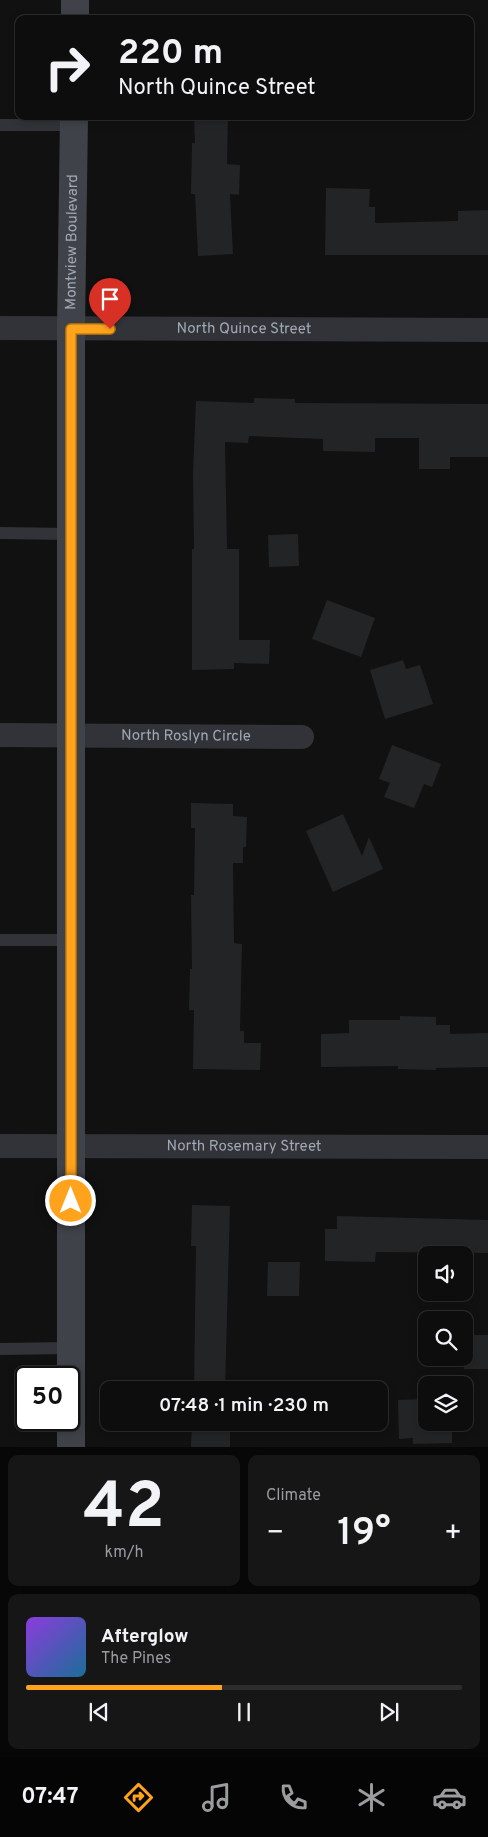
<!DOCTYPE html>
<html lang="en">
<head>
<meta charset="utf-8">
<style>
  :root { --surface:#0d0d0e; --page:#161617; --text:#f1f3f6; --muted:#9a9c9e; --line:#2d2d2e; --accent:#ffa31c }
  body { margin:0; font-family:Overpass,sans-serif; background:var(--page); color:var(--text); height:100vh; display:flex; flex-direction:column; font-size:19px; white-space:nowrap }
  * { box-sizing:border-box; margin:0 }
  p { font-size:16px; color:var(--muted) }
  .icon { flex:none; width:28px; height:28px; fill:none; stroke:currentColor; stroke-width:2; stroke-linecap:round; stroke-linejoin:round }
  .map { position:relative; height:1447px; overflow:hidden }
  .side { display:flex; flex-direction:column; gap:8px; padding:8px; background:#070708; flex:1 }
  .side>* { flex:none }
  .banner { position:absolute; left:15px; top:15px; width:459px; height:105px; border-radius:10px; box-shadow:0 2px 8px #0003,0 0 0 1px var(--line); background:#0d0d0e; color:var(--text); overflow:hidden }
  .tools { position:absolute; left:418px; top:1246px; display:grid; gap:10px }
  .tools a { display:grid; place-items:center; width:55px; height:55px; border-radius:10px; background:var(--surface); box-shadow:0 2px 8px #0003,0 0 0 1px var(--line); font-size:25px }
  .speed { position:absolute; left:15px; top:1366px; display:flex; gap:10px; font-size:25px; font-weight:700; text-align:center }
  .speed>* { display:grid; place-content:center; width:65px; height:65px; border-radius:50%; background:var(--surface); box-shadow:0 2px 8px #0003,0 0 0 1px var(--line); line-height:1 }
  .speed .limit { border:2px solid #111; border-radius:8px; background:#fff; color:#111 }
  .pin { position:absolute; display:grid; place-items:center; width:42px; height:42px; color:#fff; margin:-51px -21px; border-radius:50% 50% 50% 0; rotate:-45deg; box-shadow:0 0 5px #0007 }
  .pin .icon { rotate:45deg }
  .me { position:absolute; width:55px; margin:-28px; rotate:0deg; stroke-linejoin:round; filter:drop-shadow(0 0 4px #0008) }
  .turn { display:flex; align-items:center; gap:18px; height:105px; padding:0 20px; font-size:22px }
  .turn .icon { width:65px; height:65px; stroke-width:2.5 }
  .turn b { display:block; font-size:35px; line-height:42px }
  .big { font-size:38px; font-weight:600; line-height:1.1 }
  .side .tile { flex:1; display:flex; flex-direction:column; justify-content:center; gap:8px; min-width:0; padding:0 18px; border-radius:10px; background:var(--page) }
  .side .dial { align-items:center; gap:0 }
  .dial b { font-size:65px; line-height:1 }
  .song { display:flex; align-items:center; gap:15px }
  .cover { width:60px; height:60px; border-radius:8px; background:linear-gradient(135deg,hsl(270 70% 55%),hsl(200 70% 35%)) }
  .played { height:5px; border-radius:2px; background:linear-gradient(90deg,var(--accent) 45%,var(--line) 45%) }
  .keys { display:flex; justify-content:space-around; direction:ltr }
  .heat { display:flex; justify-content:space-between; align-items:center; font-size:28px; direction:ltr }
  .side .tiles { flex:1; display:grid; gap:8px; grid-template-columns:1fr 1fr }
  .tile:last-child { grid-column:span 2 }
  .trip { position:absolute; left:100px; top:1381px; width:288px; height:50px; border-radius:10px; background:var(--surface); box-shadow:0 2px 8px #0003,0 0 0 1px var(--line); font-weight:600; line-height:50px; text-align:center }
  .tab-bar { display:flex; height:80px; justify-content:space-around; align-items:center; background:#050506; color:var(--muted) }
  .tab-bar .icon { width:35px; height:35px }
  .tab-bar .selected { color:var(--accent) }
  .tab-bar b { font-size:22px; color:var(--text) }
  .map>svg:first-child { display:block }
</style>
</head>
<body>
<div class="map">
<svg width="488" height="1447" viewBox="0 0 488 1447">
  <rect width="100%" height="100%" fill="#111112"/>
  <path fill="#232426" d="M194 116H228L227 164 240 165 239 195 230 194 233 254 198 256 195 194H191L192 143H195Z
    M326 188 370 189 369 207H375V223L458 221V211L488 210V255H325Z
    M254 398 295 399V403L488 404V457H450V469H419V438H375V452L323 451V439L249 436 248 443 225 442 227 549H239V640H270L269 664 234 663V669L192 670V549H194L193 472 196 401 254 403Z
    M298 534 299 566 269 567 268 535Z
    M327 600 375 618 361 657 312 639Z
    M403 660 406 669 420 665 433 704 385 719 370 670Z
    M392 745 441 764 432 787 424 784 414 808 384 797 390 783 379 779Z
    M191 803 233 804V816L247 817 246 847H243V863H233L234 943 242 944 240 1031H244V1043H261L260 1070 193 1069 194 1010H189L190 969H192L191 895H194L195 828H191Z
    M343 814 362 856 369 837 383 869 333 892 306 831Z
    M400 1016 436 1017V1025H450V1034L488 1033V1067L436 1068V1070L398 1069V1066L321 1067V1034L349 1033V1020H400Z
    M192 1205 230 1206 225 1390H194L196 1246H191Z
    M337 1216 488 1220V1253L376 1252 375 1262 325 1261V1229H337Z
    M268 1262H300L299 1296H267Z
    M464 1335H488V1369H464Z
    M426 1399V1422H452V1443L413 1444V1438L399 1439 398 1400Z
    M192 1422H225V1426L230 1427V1447H191Z"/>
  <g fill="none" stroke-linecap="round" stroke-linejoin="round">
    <path stroke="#313338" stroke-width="12" d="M0 125H74
      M0 533 71 534
      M0 940H71
      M0 1349 71 1348"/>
    <g stroke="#313338" stroke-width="24">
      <path id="s1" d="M0 328 488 330"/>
      <path id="s2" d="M0 735 302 737"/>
      <path id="s3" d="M0 1146 488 1147"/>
    </g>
    <g stroke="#3f4248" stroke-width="28">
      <path d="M75 19V0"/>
      <path id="s4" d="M71 1447V329L74 116"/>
    </g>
  </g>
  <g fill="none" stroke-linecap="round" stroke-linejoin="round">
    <g stroke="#a66a12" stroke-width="12">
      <path id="route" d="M71 1201V329H110"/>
    </g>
    <use href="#route" stroke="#ffa31c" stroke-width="9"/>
  </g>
  <g text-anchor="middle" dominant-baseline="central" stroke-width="5" stroke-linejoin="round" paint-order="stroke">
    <g font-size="15" fill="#a0a8b5" stroke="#0c0c0d">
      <text stroke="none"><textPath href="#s4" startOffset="1205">Montview Boulevard</textPath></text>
      <text stroke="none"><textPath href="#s1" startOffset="244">North Quince Street</textPath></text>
      <text stroke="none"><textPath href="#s2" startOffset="186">North Roslyn Circle</textPath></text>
      <text stroke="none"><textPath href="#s3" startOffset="244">North Rosemary Street</textPath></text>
    </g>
  </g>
</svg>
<div class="tools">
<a><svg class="icon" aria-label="sound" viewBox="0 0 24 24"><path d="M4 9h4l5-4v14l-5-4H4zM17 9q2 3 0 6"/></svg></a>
<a><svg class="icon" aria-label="search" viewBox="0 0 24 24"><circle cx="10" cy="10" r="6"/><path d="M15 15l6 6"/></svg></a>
<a><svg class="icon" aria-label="layers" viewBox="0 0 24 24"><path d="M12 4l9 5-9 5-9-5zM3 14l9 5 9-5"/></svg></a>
</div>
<div class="speed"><div class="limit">50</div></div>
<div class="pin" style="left:110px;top:329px;background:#d93025"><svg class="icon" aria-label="arrive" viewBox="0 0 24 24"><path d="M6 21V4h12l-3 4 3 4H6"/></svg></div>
<svg class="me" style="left:71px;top:1201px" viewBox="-20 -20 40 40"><circle r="17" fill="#ffa31c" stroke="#fff" stroke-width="3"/><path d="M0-11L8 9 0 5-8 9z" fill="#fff"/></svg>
<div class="trip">07:48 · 1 min · 230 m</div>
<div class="banner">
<div class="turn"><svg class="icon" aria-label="right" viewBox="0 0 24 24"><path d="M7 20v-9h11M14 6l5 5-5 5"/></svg><div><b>220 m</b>North Quince Street</div></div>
</div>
</div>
<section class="side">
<div class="tiles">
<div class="tile dial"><b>42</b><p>km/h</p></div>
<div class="tile"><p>Climate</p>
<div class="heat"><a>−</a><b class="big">19°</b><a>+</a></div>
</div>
<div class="tile">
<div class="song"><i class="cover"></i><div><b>Afterglow</b><p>The Pines</p></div></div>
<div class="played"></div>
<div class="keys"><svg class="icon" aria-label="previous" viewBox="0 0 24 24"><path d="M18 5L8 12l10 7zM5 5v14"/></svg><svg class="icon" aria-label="pause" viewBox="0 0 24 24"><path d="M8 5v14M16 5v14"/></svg><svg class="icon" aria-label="next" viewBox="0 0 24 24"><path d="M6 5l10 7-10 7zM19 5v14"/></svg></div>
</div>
</div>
</section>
<nav class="tab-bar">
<b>07:47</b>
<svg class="icon selected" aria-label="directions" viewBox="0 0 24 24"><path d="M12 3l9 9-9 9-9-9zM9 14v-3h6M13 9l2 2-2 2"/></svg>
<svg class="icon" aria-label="music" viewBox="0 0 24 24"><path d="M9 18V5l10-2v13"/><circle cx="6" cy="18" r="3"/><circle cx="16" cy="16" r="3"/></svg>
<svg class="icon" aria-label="phone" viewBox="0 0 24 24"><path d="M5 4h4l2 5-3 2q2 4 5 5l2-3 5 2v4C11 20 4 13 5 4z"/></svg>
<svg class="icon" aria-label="climate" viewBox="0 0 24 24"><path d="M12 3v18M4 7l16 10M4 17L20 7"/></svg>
<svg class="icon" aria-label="car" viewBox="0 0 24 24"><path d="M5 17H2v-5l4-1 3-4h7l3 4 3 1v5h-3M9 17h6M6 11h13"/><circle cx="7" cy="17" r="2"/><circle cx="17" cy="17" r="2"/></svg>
</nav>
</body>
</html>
